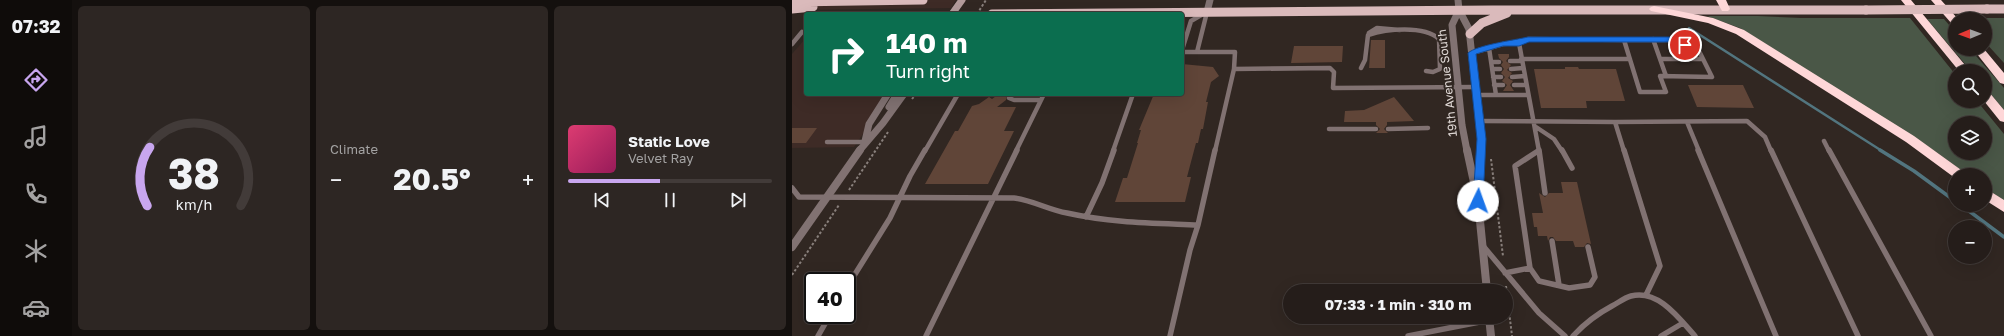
<!DOCTYPE html>
<html lang="en">
<head>
<meta charset="utf-8">
<style>
  :root { --surface:#251d1a; --page:#2d2623; --text:#f1f3f6; --muted:#a3a2a2; --line:#423b39; --accent:#c8a6ef }
  body { margin:0; font-family:"Golos Text",sans-serif; background:var(--page); color:var(--text); height:100vh; display:flex; flex-direction:column; font-size:15px; white-space:nowrap }
  * { box-sizing:border-box; margin:0 }
  p { font-size:13px; color:var(--muted) }
  .icon { flex:none; width:22px; height:22px; fill:none; stroke:currentColor; stroke-width:2; stroke-linecap:round; stroke-linejoin:round }
  .map { position:relative; flex:1; overflow:hidden }
  .side { display:flex; flex-direction:column; gap:6px; padding:6px; background:#14100e; width:720px }
  .side>* { flex:none }
  .guide { position:absolute; left:12px; top:12px; width:380px; height:84px; border-radius:4px; box-shadow:0 4px 16px #0002,0 0 0 1px var(--line); background:#0b6e4f; color:#fff; overflow:hidden }
  .needle { width:26px; rotate:269deg }
  .fabs { position:absolute; left:1156px; top:12px; display:grid; gap:8px }
  .fabs a { display:grid; place-items:center; width:44px; height:44px; border-radius:50%; background:var(--surface); box-shadow:0 4px 16px #0002,0 0 0 1px var(--line); font-size:20px }
  .speed { position:absolute; left:12px; top:272px; display:flex; gap:8px; font-size:20px; font-weight:700; text-align:center }
  .speed>* { display:grid; place-content:center; width:52px; height:52px; border-radius:50%; background:var(--surface); box-shadow:0 4px 16px #0002,0 0 0 1px var(--line); line-height:1 }
  .speed .limit { border:2px solid #111; border-radius:6px; background:#fff; color:#111 }
  .pin { position:absolute; display:grid; place-items:center; width:34px; height:34px; color:#fff; margin:-17px; border:2px solid #fff; border-radius:50%; box-shadow:0 1px 4px #0007 }
  .me { position:absolute; width:44px; margin:-22px; rotate:3deg; stroke-linejoin:round; filter:drop-shadow(0 0 3px #0008) }
  .turn { display:flex; align-items:center; gap:14px; height:84px; padding:0 16px; font-size:18px }
  .turn .icon { width:52px; height:52px; stroke-width:2.5 }
  .turn b { display:block; font-size:28px; line-height:34px }
  .big { font-size:30px; font-weight:700; line-height:1.1 }
  .side .widget { flex:1; display:flex; flex-direction:column; justify-content:center; gap:6px; min-width:0; padding:0 14px; border-radius:6px; background:var(--page) }
  .side .dial { align-items:center; gap:0 }
  .dial svg { height:104px; overflow:visible; fill:none; stroke:var(--line); stroke-width:7; stroke-linecap:round; text-anchor:middle }
  .dial text { fill:var(--text); stroke:none }
  .song { display:flex; align-items:center; gap:12px }
  .cover { width:48px; height:48px; border-radius:6px; background:linear-gradient(135deg,hsl(340 70% 55%),hsl(330 70% 35%)) }
  .played { height:4px; border-radius:2px; background:linear-gradient(90deg,var(--accent) 45%,var(--line) 45%) }
  .keys { display:flex; justify-content:space-around; direction:ltr }
  .heat { display:flex; justify-content:space-between; align-items:center; font-size:22px; direction:ltr }
  .side .tiles { flex:1; display:grid; gap:6px; grid-template-columns:repeat(3,1fr) }
  .trip { position:absolute; left:491px; top:284px; width:230px; height:40px; border-radius:20px; background:var(--surface); box-shadow:0 4px 16px #0002,0 0 0 1px var(--line); font-weight:700; line-height:40px; text-align:center }
  main { display:flex; flex:1; min-height:0 }
  .menu { display:flex; flex-direction:column; width:72px; justify-content:space-around; align-items:center; background:#0f0c0a; color:var(--muted) }
  .menu .icon { width:28px; height:28px }
  .menu .current { color:var(--accent) }
  .menu b { font-size:18px; color:var(--text) }
  .map>svg:first-child { display:block }
</style>
</head>
<body>
<main>
<nav class="menu">
<b>07:32</b>
<svg class="icon current" aria-label="directions" viewBox="0 0 24 24"><path d="M12 3l9 9-9 9-9-9zM9 14v-3h6M13 9l2 2-2 2"/></svg>
<svg class="icon" aria-label="music" viewBox="0 0 24 24"><path d="M9 18V5l10-2v13"/><circle cx="6" cy="18" r="3"/><circle cx="16" cy="16" r="3"/></svg>
<svg class="icon" aria-label="phone" viewBox="0 0 24 24"><path d="M5 4h4l2 5-3 2q2 4 5 5l2-3 5 2v4C11 20 4 13 5 4z"/></svg>
<svg class="icon" aria-label="climate" viewBox="0 0 24 24"><path d="M12 3v18M4 7l16 10M4 17L20 7"/></svg>
<svg class="icon" aria-label="car" viewBox="0 0 24 24"><path d="M5 17H2v-5l4-1 3-4h7l3 4 3 1v5h-3M9 17h6M6 11h13"/><circle cx="7" cy="17" r="2"/><circle cx="17" cy="17" r="2"/></svg>
</nav>
<section class="side">
<div class="tiles">
<div class="widget dial"><svg viewBox="0 0 100 80">
<path d="M14 69A42 42 0 1 1 86 69"/>
<path d="M14 69A42 42 0 0 1 16 24" stroke="#c8a6ef"/>
<text x="50" y="56" font-size="32" font-weight="700">38</text>
<text x="50" y="72" font-size="11">km/h</text>
</svg></div>
<div class="widget"><p>Climate</p>
<div class="heat"><a>−</a><b class="big">20.5°</b><a>+</a></div>
</div>
<div class="widget">
<div class="song"><i class="cover"></i><div><b>Static Love</b><p>Velvet Ray</p></div></div>
<div class="played"></div>
<div class="keys"><svg class="icon" aria-label="previous" viewBox="0 0 24 24"><path d="M18 5L8 12l10 7zM5 5v14"/></svg><svg class="icon" aria-label="pause" viewBox="0 0 24 24"><path d="M8 5v14M16 5v14"/></svg><svg class="icon" aria-label="next" viewBox="0 0 24 24"><path d="M6 5l10 7-10 7zM19 5v14"/></svg></div>
</div>
</div>
</section>
<div class="map">
<svg width="1212" height="336" viewBox="0 0 1212 336">
  <rect width="100%" height="100%" fill="#312722"/>
  <path fill="#3e2b26" d="M0 0H164L159 8 0 10Z
    M14 38V94H98L62 147 0 148V54Z"/>
  <path fill="#4a5747" fill-rule="evenodd" d="M915 16H966L1009 18H1118L1163 74V101H1185L1212 134V201L1193 187V175H1176L1144 152 948 28ZM1163 123H1193V153H1163Z
    M1172 18H1212V63L1193 42V19Z
    M1135 19H1152L1163 32V49H1178L1212 88V110L1193 87V71H1179Z"/>
  <g fill="none" stroke-linecap="round" stroke-linejoin="round">
    <path stroke="#52757f" stroke-width="2.5" d="M897 28 1090 151"/>
    <path stroke="#52757f" stroke-width="3.5" d="M1088 150 1122 171 1163 201
      M1169 205 1212 237"/>
  </g>
  <path fill="#604538" d="M579 40H593V68H577Z
    M502 46H551L550 62 499 63Z
    M706 54H717V57L714 61 719 65 715 70 720 73 716 78 721 81 718 85 722 91H711L715 85 710 81 713 77 709 73 712 69 709 65 711 62 707 58Z
    M390 64 421 67 427 76 419 82 414 102H416L411 129H409L406 143H404L395 177H399L393 202H323L331 178H335L346 143H345L349 130H347L362 94H390Z
    M773 67H786L787 69H824L833 101H794L795 108H749L742 69H773Z
    M896 85H951L962 108 905 107Z
    M207 94H223L215 95 214 100 205 107H224L212 131H222L196 184H133L163 131H166L180 106 187 104 197 97 200 99Z
    M602 97 622 121 595 122V125L592 129 596 133H584L588 129 584 125V122H552L553 111 572 110Z
    M0 128H25L14 143H0Z
    M769 182H785L799 244 795 243 792 247H783L781 241H764L761 237H758L756 241 755 236H746L745 227H742L740 213H751L747 193 753 197 757 193H771Z"/>
  <g fill="none" stroke-linecap="round" stroke-linejoin="round">
    <path stroke="#887f7b" stroke-width="2" stroke-dasharray="2.5 2" stroke-linecap="butt" d="M185 14 194 0
      M120 99 124 94
      M699 159 711 256
      M57 190 96 132
      M0 275 47 205
      M714 286 720 336"/>
    <path stroke="#817272" stroke-width="4.5" d="M577 33 585 28 608 30
      M861 39 874 76
      M832 40H879L907 51 920 77 868 76 874 92H848Z
      M727 43 736 39 832 40
      M0 44 10 32
      M697 48 704 95
      M390 50 399 21 411 14
      M390 52H443L442 69 423 151
      M405 52 415 12
      M680 53 711 44 727 43 747 151
      M729 59H838
      M868 59H911
      M718 61H730
      M699 62H707
      M569 68 573 60 576 35C594 29 632 25 647 39L648 69 641 72 634 71
      M442 69 538 68 542 72 541 88 684 87
      M700 69H708
      M719 69 731 68
      M701 77H709
      M720 77 733 76
      M702 85H711
      M722 85H734
      M685 95H736
      M217 98 222 100H249
      M687 121 823 122 832 151
      M823 122 955 121 973 137 979 151
      M895 122 907 151
      M744 127 762 139 770 151
      M537 129H584
      M596 129 636 128
      M1032 141 1037 151
      M35 142H73
      M133 151 166 94
      M224 151 252 94
      M321 151 341 94"/>
    <path stroke="#817272" stroke-width="5.5" d="M747 150 753 193
      M770 150 780 168
      M832 150 868 266 854 295
      M906 150 984 336
      M979 150 1066 336
      M1037 150 1139 336
      M746 151 723 166 738 268 747 281 777 288 798 285 803 277 796 247
      M0 188 7 197 222 198C240 200 257 210 275 213 320 223 360 223 406 225L398 250 378 336
      M294 217 310 183 322 150
      M406 225 423 150
      M760 241 767 285
      M692 247 747 313 773 336
      M713 273 738 268
      M55 287 98 218 118 176 133 150
      M26 336 38 315
      M134 336 225 150
      M616 336 698 320
      M781 336C792 324 805 314 820 306 826 303 832 298 839 296 866 289 887 318 903 336
      M869 336 891 323"/>
    <path stroke="#817272" stroke-width="7" d="M415 12 418 0"/>
    <path stroke="#817272" stroke-width="7" d="M666 0 667 10 677 29 689 139V151
      M667 10 660 25 670 125 675 151
      M97 107 105 94
      M73 141 77 124 96 94
      M67 151 91 123 112 94"/>
    <path stroke="#817272" stroke-width="8" d="M675 150 686 201 695 291
      M687 190 689 150
      M0 247 68 150
      M697 317 699 336"/>
    <path stroke="#b39b9b" stroke-width="7" d="M160 14 170 0"/>
    <path stroke="#dababb" stroke-width="9" d="M0 2 131 0
      M0 9 21 7
      M1195 9H1212
      M200 14 701 10H1074
      M678 34 690 23 715 13"/>
    <path fill="#fed7d8" fill-rule="evenodd" d="M924 0H934L938 9 936 11H930Z
      M1109 0H1119L1178 71H1167Z
      M1139 0H1149L1166 19H1163V25L1160 24Z
      M862 6 921 18 952 30 1122 136 1172 172 1174 175H1163V178L1114 142 944 34 916 23 859 11 857 9 859 7Z
      M1181 49H1192L1212 73V84L1208 83Z
      M1193 91 1197 92 1212 110V122L1208 121 1192 101Z
      M1193 188 1212 200V212L1193 200Z"/>
    <path stroke="#dababb" stroke-width="9" d="M1074 10 1195 9"/>
  </g>
  <path fill="#1a73e8" stroke="#114b97" d="M736 37H879L897 45 893 48 878 42H737L727 46H711L684 54 694 139 691 201 686 205 681 201 685 139 676 53C685 45 723 40 736 37Z"/>
  <g text-anchor="middle" dominant-baseline="central" stroke-width="4" stroke-linejoin="round" paint-order="stroke">
    <g font-size="12" fill="#e0d9d6" stroke="#312722">
      <text transform="translate(655 83) rotate(-96)">19th Avenue South</text>
    </g>
  </g>
</svg>
<div class="fabs">
<a><svg class="needle" viewBox="-14 -14 28 28"><path d="M0-13l5 13h-10z" fill="#e53935"/><path d="M0 13l5-13h-10z" fill="#a3a2a2"/></svg></a>
<a><svg class="icon" aria-label="search" viewBox="0 0 24 24"><circle cx="10" cy="10" r="6"/><path d="M15 15l6 6"/></svg></a>
<a><svg class="icon" aria-label="layers" viewBox="0 0 24 24"><path d="M12 4l9 5-9 5-9-5zM3 14l9 5 9-5"/></svg></a>
<a>+</a>
<a>−</a>
</div>
<div class="speed"><div class="limit">40</div></div>
<div class="pin" style="left:893px;top:45px;background:#d93025"><svg class="icon" aria-label="arrive" viewBox="0 0 24 24"><path d="M6 21V4h12l-3 4 3 4H6"/></svg></div>
<svg class="me" style="left:686px;top:201px" viewBox="-20 -20 40 40"><circle r="19" fill="#fff"/><path d="M0-13L10 11 0 6-10 11z" fill="#1a73e8"/></svg>
<div class="trip">07:33 · 1 min · 310 m</div>
<div class="guide">
<div class="turn"><svg class="icon" aria-label="right" viewBox="0 0 24 24"><path d="M7 20v-9h11M14 6l5 5-5 5"/></svg><div><b>140 m</b>Turn right</div></div>
</div>
</div>
</main>
</body>
</html>
